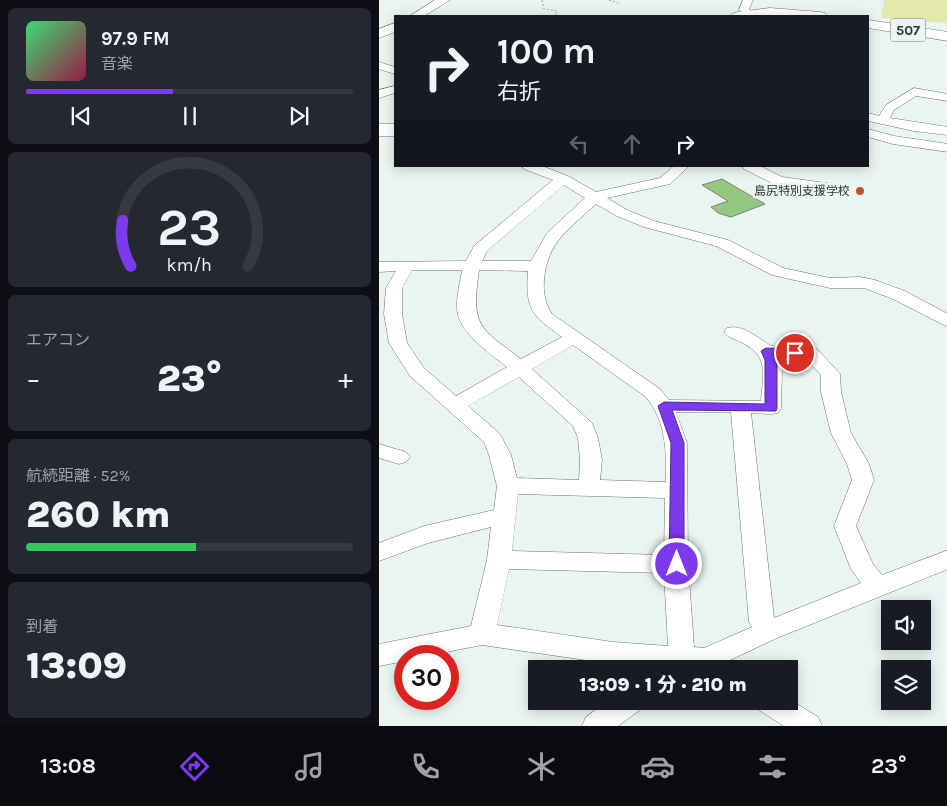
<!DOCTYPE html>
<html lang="ja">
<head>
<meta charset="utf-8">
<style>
  :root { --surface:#171b24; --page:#242831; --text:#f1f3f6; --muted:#9ea1a6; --line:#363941; --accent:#7c3aed }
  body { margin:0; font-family:Karla,"Noto Sans JP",sans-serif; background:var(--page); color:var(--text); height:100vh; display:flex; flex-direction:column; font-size:19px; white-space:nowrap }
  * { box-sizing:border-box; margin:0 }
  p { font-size:16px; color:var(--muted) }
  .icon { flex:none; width:28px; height:28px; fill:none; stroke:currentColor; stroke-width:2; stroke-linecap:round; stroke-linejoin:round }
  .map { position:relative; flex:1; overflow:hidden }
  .side { display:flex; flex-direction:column; gap:8px; padding:8px; background:#0d0f14; width:379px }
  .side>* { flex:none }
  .hud { position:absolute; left:15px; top:15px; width:475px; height:152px; border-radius:0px; box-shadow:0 2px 12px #0003; background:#171b24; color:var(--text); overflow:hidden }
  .controls { position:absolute; left:502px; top:600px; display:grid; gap:10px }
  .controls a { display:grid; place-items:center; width:50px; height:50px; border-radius:0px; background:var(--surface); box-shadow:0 2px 12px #0003; font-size:25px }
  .speed { position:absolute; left:15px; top:645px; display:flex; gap:10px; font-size:25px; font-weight:700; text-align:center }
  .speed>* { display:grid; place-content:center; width:65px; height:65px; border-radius:50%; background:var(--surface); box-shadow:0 2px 12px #0003; line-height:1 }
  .speed .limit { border:8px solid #d22; background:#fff; color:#111 }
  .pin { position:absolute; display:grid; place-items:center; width:42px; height:42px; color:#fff; margin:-21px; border:2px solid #fff; border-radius:50%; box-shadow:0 1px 5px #0007 }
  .me { position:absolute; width:55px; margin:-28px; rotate:0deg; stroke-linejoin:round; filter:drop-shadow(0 0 4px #0008) }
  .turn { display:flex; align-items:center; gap:18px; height:105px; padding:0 20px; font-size:22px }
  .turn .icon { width:65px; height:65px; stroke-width:2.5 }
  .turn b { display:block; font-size:35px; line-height:42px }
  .lanes { display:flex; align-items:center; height:48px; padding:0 20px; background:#0003; justify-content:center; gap:25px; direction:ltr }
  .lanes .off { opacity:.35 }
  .big { font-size:38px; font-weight:800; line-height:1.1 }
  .side .card { flex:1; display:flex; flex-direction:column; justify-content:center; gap:8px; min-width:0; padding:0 18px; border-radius:8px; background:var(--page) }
  .side .dial { align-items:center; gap:0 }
  .dial svg { height:130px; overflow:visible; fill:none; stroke:var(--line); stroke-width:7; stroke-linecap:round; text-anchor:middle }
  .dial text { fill:var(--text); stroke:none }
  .song { display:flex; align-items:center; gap:15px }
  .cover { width:60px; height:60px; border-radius:8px; background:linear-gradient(135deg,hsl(140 70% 55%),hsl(340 70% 35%)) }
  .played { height:5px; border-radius:2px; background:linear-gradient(90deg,var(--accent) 45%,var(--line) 45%) }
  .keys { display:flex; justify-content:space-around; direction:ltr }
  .heat { display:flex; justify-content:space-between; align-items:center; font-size:28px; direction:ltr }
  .charge { height:8px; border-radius:4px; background:linear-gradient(90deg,#34c759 52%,var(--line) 0) }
  .trip { position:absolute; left:149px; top:660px; width:270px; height:50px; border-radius:0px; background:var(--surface); box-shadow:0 2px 12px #0003; font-weight:800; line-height:50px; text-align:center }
  .tab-bar { display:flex; height:80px; justify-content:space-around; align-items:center; background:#090b0e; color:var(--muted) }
  .tab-bar .icon { width:35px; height:35px }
  .tab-bar .active { color:var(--accent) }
  .tab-bar b { font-size:22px; color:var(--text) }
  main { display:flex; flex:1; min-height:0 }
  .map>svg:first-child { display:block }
</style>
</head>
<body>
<main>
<section class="side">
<div class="card">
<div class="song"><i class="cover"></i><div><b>97.9 FM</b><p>音楽</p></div></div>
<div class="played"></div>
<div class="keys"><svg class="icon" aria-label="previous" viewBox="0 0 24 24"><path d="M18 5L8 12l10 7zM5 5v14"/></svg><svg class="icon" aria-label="pause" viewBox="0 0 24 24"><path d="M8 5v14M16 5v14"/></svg><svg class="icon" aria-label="next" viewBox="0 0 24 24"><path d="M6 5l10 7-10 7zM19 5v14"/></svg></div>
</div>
<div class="card dial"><svg viewBox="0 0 100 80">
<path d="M14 69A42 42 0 1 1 86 69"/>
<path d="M14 69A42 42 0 0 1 9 41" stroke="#7c3aed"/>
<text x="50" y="56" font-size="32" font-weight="700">23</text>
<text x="50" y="72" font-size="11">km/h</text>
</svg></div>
<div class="card"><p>エアコン</p>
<div class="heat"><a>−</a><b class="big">23°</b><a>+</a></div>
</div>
<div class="card"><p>航続距離 · 52%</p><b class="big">260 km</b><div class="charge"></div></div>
<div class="card"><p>到着</p><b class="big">13:09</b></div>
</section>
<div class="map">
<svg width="569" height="726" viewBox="0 0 569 726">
  <rect width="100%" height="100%" fill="#eaf5ef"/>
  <path fill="#e2e9aa" d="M505 0H568V23L502 18Z"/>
  <path fill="#94c87f" stroke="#7d837b" d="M343 179 386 204 352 217 339 213 332 207 349 201 323 185Z"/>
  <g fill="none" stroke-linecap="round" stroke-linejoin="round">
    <g stroke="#6a746f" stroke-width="1">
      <path id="minor" d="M364 0H374L370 9 375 14 373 16H367L360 10Z
        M0 62 16 67V74L0 69Z
        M16 86V93L0 98V90Z
        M535 88 569 94V101L537 96 515 110 511 118 569 127V135L535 131 489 121V113L500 116 507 105Z
        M489 129 515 136 569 144V152L514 144 489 137Z
        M143 166H163L189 176 217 192 281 178 295 166H310L291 184 228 198 248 210 275 221 349 240 404 268 451 278 481 277 496 280 526 291 569 314V327L514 299 485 288H451L393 275 337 246 265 227 238 216 217 204C191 228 168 242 165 280 164 292 166 303 173 314L281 389 290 400 382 401C384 373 391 357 362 342 356 339 349 338 345 332L348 328C364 324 377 337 391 345 400 350 425 346 438 349L461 374 462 392 472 433 490 464 495 480 477 526 494 564 503 575 569 550V569L398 638 349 661 353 669H304L234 664 103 645 47 656H26V661L0 666V644L92 626 108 560 112 527 49 543 0 561V543L45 526 115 510 118 486 110 455 105 442 31 376 10 343 5 314 7 288 17 271 0 272V262L87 261 95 246 174 180 145 169ZM185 185 206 198 168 233 152 261H103L108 251ZM33 270H83C81 285 74 306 81 321 89 339 113 355 128 367L77 396 45 368 28 343 23 314V288ZM100 270 149 271C146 309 153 316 183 337L142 359C99 327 92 326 100 270ZM194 345 267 397C288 423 287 451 287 482L221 480 223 460 219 438 213 423 153 369ZM400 357 426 358 442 375V392L452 433 468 464 473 480 455 526 472 569 482 583 395 618 372 413 392 414 399 413 402 408 403 370ZM140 377 194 426 199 438 201 460 200 480 138 478 132 455 121 434 89 406ZM297 412H352L370 622 373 627 325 648 315 647 309 564 308 443ZM139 494 286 498 285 555 133 551ZM130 569 285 573 289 646 234 642 118 625Z
        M363 166H381L403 177 447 183 452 184 454 187 452 190 447 191 395 184 365 169Z
        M0 444 27 452 31 457 27 462 20 464 0 458Z
        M410 699 439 717 443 726H405L380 710 376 701H410Z
        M229 701H265L261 710 239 726H203L207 717Z"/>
    </g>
    <g stroke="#6a746f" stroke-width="1">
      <path id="major" d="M56 0H71L45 16H31Z
        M16 23V32L0 38V29Z"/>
    </g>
    <g stroke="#6a746f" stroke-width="1">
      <path id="highway" d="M391 8 441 12 446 13 448 16H352L354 13 359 12Z
        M489 20 569 32V41L489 28Z
        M0 124H16V136H0Z"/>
    </g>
    <path stroke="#9ca49f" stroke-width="1" stroke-dasharray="2 2" stroke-linecap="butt" d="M163 0 165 9 178 11 176 16
      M230 0 242 4"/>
    <use href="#minor" fill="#fff" fill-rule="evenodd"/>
    <use href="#major" fill="#fff" fill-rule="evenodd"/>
    <use href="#highway" fill="#fff" fill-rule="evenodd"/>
  </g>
  <path fill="#7c3aed" stroke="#51269a" d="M387 348 416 349 422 353 416 356 395 355 398 360V408L397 411 293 410 305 443V564L303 568 298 570 292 568 290 564 292 443 279 406 285 402 386 404V360L382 351Z"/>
  <circle fill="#bb542c" stroke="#eaf5ef" stroke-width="2" cx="481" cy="191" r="5"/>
  <g text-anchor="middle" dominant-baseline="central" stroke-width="5" stroke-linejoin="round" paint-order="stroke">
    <g font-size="12" fill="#333735" stroke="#eaf5ef" text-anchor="end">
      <text x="471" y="191">島尻特別支援学校</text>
    </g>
    <rect fill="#eaf5ef" stroke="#6a706d" stroke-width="1" x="511.5" y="18.5" width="35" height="23" rx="4"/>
    <g font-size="14" font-weight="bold" fill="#333735">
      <text x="529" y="30">507</text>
    </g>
  </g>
</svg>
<div class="controls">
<a><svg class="icon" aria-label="sound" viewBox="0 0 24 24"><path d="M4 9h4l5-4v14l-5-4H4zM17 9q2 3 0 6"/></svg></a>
<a><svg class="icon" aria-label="layers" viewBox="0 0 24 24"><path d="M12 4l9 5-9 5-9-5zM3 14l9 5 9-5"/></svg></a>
</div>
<div class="speed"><div class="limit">30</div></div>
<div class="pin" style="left:416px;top:353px;background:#d93025"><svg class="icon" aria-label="arrive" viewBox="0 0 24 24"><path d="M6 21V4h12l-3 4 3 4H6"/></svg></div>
<svg class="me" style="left:298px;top:564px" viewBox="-20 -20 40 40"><circle r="17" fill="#7c3aed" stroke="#fff" stroke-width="3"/><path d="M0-11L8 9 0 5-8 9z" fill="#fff"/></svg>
<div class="trip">13:09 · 1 分 · 210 m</div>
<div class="hud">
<div class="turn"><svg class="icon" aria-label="right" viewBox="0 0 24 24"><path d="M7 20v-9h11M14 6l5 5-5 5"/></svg><div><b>100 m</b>右折</div></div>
<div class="lanes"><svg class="icon off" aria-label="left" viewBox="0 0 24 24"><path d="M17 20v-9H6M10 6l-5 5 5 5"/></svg><svg class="icon off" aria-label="ahead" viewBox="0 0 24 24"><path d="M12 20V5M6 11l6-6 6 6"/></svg><svg class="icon" aria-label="right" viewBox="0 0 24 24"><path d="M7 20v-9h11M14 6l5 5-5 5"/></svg></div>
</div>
</div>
</main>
<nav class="tab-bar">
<b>13:08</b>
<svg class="icon active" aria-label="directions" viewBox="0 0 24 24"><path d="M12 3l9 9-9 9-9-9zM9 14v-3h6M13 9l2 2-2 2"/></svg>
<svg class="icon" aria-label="music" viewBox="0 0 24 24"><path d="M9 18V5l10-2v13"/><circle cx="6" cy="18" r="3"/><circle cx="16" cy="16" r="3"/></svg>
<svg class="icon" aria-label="phone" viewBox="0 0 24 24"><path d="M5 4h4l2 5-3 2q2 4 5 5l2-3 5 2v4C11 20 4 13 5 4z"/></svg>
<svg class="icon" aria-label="climate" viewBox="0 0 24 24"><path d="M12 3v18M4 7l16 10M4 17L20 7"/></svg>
<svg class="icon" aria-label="car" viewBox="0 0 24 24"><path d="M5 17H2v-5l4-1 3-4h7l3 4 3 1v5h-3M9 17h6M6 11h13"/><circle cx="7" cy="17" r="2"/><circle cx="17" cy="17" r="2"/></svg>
<svg class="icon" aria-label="filters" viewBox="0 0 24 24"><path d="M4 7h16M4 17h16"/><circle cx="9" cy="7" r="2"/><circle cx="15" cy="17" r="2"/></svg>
<b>23°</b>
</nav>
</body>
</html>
